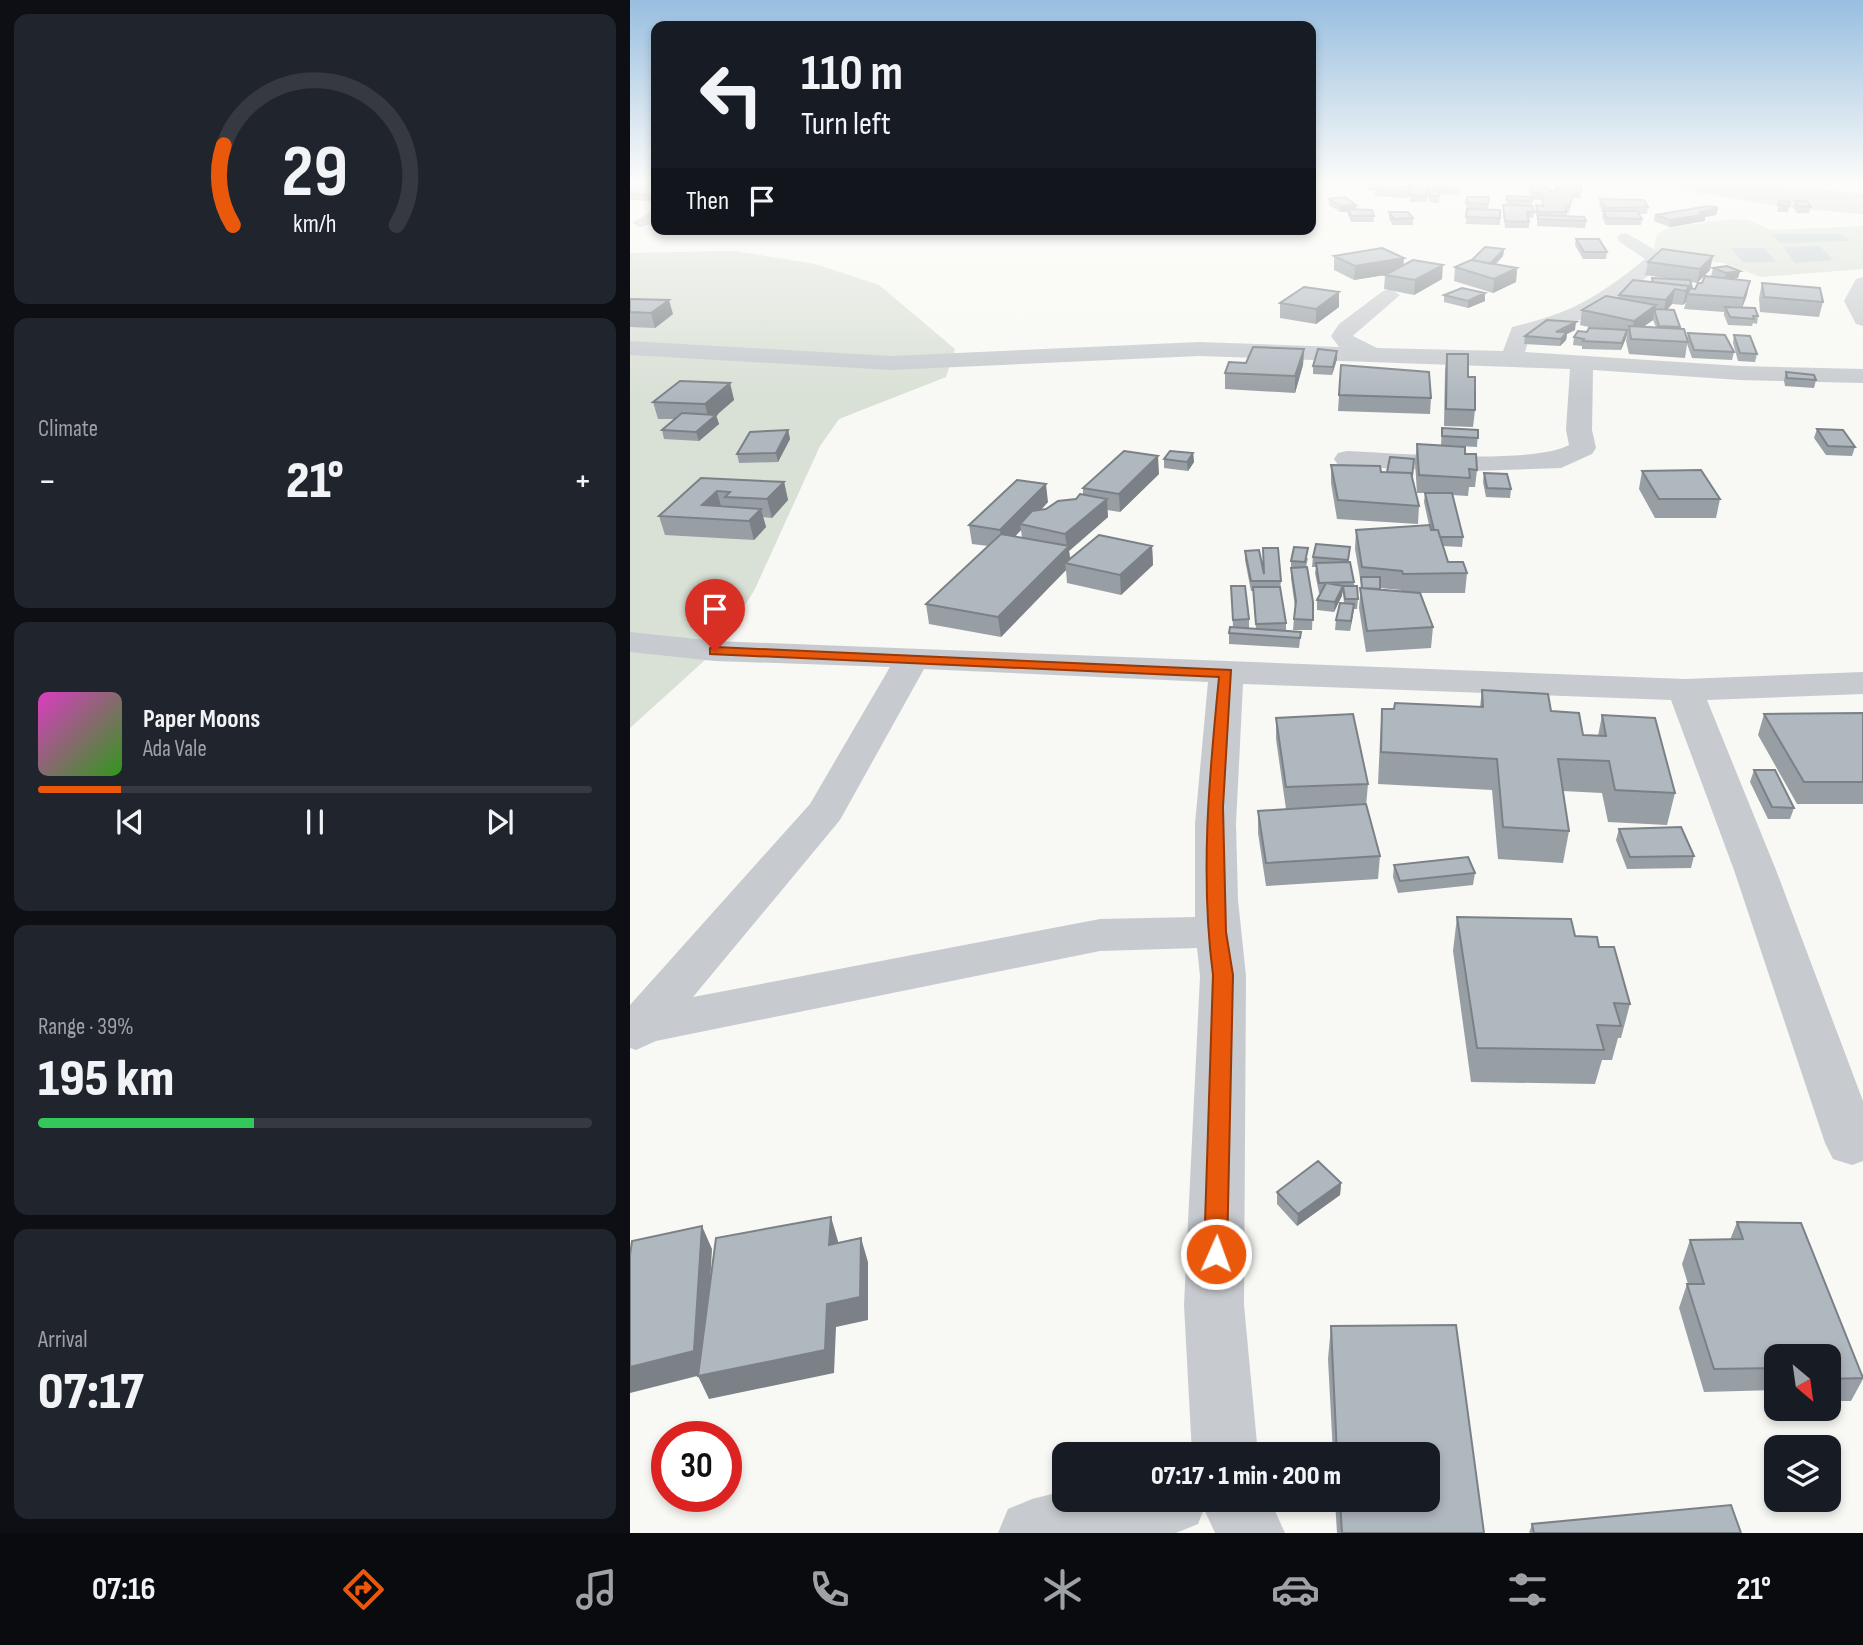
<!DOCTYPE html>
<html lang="en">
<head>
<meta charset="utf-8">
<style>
  :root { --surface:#171b24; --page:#20242c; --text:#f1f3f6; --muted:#9ea1a6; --line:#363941; --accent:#ea580c }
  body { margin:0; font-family:"Sofia Sans Condensed",sans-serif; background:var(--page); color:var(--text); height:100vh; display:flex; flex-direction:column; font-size:26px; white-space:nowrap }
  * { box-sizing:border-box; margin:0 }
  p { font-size:23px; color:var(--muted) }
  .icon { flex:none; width:38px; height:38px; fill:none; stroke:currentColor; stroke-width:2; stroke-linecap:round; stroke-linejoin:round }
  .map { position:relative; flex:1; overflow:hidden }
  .details { display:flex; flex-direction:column; gap:14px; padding:14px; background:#0d0f14; width:630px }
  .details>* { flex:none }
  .guide { position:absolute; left:21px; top:21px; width:665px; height:214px; border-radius:14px; box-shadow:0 4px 10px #0003; background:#171b24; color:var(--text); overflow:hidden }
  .needle { width:46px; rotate:151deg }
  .tools { position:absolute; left:1134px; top:1344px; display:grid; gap:14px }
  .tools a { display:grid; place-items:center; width:77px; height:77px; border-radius:14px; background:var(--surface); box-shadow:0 4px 10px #0003; font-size:35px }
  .speed { position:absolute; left:21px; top:1421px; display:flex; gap:14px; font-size:35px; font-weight:700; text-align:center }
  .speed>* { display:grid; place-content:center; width:91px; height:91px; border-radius:50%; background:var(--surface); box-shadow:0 4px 10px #0003; line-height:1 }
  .speed .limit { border:10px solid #d22; background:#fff; color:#111 }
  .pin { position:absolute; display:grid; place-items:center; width:60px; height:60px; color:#fff; margin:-72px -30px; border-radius:50% 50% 50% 0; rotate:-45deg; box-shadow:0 0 7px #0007 }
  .pin .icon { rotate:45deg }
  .me { position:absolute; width:77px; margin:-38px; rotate:2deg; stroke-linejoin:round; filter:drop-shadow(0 0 5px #0008) }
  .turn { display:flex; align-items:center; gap:24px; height:147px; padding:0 35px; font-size:32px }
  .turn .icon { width:91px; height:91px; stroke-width:2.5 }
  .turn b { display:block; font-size:49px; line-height:60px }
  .then { display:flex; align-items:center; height:66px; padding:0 35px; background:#0003; gap:14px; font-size:26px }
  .big { font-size:52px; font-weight:800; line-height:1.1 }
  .details .tile { flex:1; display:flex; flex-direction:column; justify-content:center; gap:10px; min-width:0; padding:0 24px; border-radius:14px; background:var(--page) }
  .details .dial { align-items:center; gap:0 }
  .dial svg { height:182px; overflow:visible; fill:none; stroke:var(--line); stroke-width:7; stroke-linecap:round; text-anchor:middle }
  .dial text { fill:var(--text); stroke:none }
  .song { display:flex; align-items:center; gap:21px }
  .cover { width:84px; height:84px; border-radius:10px; background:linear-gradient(135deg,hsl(310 70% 55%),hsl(110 70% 35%)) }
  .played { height:7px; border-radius:4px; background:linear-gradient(90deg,var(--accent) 15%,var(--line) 15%) }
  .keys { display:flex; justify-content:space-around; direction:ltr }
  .heat { display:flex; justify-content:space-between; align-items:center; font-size:38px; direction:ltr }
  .charge { height:10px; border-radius:5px; background:linear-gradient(90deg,#34c759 39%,var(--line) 0) }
  .trip { position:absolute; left:422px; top:1442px; width:388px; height:70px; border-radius:14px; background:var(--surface); box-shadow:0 4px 10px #0003; font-weight:800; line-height:70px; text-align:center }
  .dock { display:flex; height:112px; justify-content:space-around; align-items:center; background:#090b0e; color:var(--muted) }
  .dock .icon { width:49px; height:49px }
  .dock .selected { color:var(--accent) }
  .dock b { font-size:32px; color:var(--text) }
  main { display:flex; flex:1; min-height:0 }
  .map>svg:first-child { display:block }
</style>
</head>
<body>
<main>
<section class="details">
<div class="tile dial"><svg viewBox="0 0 100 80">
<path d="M14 69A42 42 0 1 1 86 69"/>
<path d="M14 69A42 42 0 0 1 10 34" stroke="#ea580c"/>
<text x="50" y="56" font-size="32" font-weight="700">29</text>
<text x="50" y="72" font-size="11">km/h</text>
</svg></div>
<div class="tile"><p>Climate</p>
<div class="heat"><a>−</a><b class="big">21°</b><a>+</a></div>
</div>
<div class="tile">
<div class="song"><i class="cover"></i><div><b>Paper Moons</b><p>Ada Vale</p></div></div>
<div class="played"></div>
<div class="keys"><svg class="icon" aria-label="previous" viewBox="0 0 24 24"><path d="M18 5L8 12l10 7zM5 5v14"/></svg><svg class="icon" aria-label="pause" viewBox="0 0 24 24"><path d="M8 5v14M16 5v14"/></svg><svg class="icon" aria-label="next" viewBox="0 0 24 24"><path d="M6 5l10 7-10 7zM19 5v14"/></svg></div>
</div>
<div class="tile"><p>Range · 39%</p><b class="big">195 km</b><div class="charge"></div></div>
<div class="tile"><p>Arrival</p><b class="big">07:17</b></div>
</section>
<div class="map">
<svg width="1233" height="1533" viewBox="0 0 1233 1533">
  <rect width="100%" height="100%" fill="#f8f8f4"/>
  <path fill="#d9e0d5" d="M1103 219 1118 220 1141 230 1233 226V269L1131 277 1093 263 1023 253 1027 234 1041 227Z
    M105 251 185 264 249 285 325 349 316 377 209 419 190 446 124 591 85 651 0 728V253Z"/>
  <path fill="#c0ccd1" d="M1140 234H1210L1221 241 1150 243Z
    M1189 246 1204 260 1165 263 1153 247Z
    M1101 248H1134L1147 262H1112Z"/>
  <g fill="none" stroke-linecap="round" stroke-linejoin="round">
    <path fill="#c0ccd1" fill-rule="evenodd" d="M1049 182H1129L1233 194V214L1163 208 1065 192 1054 189Z"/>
    <path fill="#c7cbcf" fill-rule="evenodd" d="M0 182H26V192L0 191Z
      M26 209V221L12 227 6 226 3 222Z
      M996 233 1034 255 1036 259 1034 263C989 300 958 323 900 336L895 352 1110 366 1233 369V383L1110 380 963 370 962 430 966 448 962 454 931 468 842 471 717 467 708 465 704 459 708 453 717 451C765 453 903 465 939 445L936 430 940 369 569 356 261 370 0 355V341L261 356 569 342 709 347 701 336 709 324 753 291 760 289 770 295 725 334 723 336 747 348 873 351 882 327C942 313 968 297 1015 259L990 242 987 238 990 234Z
      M1233 277V326L1226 324 1214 301 1226 279Z
      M0 632 85 641 1055 679 1233 672V694L1077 700 1146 870 1233 1101V1161L1222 1165 1203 1159 1195 1143 1104 870 1041 700 613 684 606 824 608 900 616 976 614 1305 628 1454H562L554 1305 570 976 567 948 470 951 26 1041 6 1050 0 1048V1005L180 804 260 667 85 661 0 652ZM294 669 578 682 565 824V917L470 919 63 997 210 820Z
      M434 1491V1500H640L655 1533H585L574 1509 568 1524 546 1533H368L378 1509 402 1499Z"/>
  </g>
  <path fill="#979ea4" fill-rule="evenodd" d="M739 182H784L783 187H789L801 182 800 190H804L805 182H838L837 185 830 184 829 195 809 194V203L799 202V192L796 202H780L781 191 778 198 745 196V190H737Z
    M843 182H865V183Z
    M900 186 920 191 926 192 952 186 950 198H942L939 213 937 212V216L956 221 955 228 907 226V218L905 212 906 205 912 206V200L903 199 902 197V206L904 212 903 218H899V228H875L873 211V205H876L877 196 902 197 899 192Z
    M26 188V201L0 200V191Z
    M837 197H859L858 209 870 218V225L836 224 837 209H836Z
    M699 199 726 205V209L744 216V222H721L718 215V212H710L699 205Z
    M970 199 1018 207 1017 214H1009L1012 219 1011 225H976L972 217 973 212 969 205Z
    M1149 201 1159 206 1158 212H1147Z
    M1165 201 1181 207 1179 213H1167L1163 207Z
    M1088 208 1086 215 1075 217V221L1040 227 1024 221 1025 215Z
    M759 212 783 218V225H763L759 219Z
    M946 239 977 252 976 259H953L945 245Z
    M874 249 873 256 865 265 887 268 886 282 863 293 824 281 825 267Z
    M704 256 773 265 812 279 784 295 754 289 755 275 724 280 704 270Z
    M1018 262 1080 270 1067 283 1061 282 1062 288 1065 289 1072 283 1086 277 1081 276 1083 268 1110 271 1108 278 1102 279 1117 295 1112 308 1128 316 1127 324 1123 323 1122 326 1098 325 1094 315V312L1054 309 1056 302 1053 305 1042 304 1037 310 1050 327V328L1057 335V339L1058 333 1104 352 1102 360 1062 358 1057 344 1055 358 999 354 996 341 997 335 991 350 952 349V346L943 345 944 337 967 329 950 325 952 310 988 298 989 295 1021 282 1022 278 1042 279 1015 275ZM1023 320 1026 327 1014 326Z
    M1132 283 1193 302 1189 317 1130 312 1129 298Z
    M709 292V307L686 324 650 318V303Z
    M855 293V301L838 308 814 302V295Z
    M0 299 43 314 25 328 0 327Z
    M945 330 937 334 936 340 930 346 894 344 895 336Z
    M1104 335 1127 354 1125 362 1108 361 1103 343Z
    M674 349 673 365 665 393 595 389V373L616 363Z
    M707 351V359L702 375 683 374V366Z
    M817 354 838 377 845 410 843 427 814 426 815 370Z
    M711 365 801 398 800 414 708 411Z
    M1156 372 1186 380 1184 388 1155 386 1154 380Z
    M100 383 104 400 86 415 89 424 69 441 34 439 32 430 45 419H28L23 402Z
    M812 428 848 430 847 447 811 445Z
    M1187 429 1225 447 1222 456 1196 455 1184 438Z
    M158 430 160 439 148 462 109 463 107 454Z
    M787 444 835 454 847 470 845 487H839L838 496 822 495 833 537 832 547 813 546 818 562 837 573 835 593H791L803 627 801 648 736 652 729 608 731 584 725 549 726 530 799 525 794 502 795 493H787L785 462ZM750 588 771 590V591L750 589Z
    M563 453 564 462 558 471 534 468V459Z
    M701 465 757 472 782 479 789 506 788 524 707 519 701 483Z
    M1012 471 1090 499 1086 518H1025L1009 489Z
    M854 473 881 489 880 498 856 497 853 482Z
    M529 474 490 512 477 510 478 517 439 551 440 559 522 546 523 565 491 595 437 583 436 570 371 637 299 624 296 604 358 546 342 544 339 525 418 502 411 510 416 509 446 499 453 495V488ZM391 530 392 538 384 537Z
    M71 478 154 482 158 500 142 518 133 517 136 527 124 540 35 535 29 516Z
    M720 547 718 562 728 599 727 609H724L720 631 705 630 706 620 714 603 713 592 704 612 687 610V600L691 593H689L685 573 686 567H682L683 557Z
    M615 551 634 572 651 581 650 589 656 623V631L671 632 669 648 599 644V633L603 627 601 586 619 619V628L626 629 623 591H621L615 560Z
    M678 558 676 567 683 602 682 630H663L665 607 661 578V561Z
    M852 690 921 711 953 735 968 736 972 715 1045 793 1037 825 978 822 972 793 933 791 939 831 933 863 868 859 862 790 748 784 750 740 752 709 850 707Z
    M1233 713V804H1167L1128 735 1134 714Z
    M646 718 738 784 736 806 750 856 748 879 636 886 628 833V811L656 809 646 739Z
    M1124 770 1164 808 1160 819H1138L1120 782Z
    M989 829 1064 856 1061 868 997 869 986 840Z
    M764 865 845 873 843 885 768 893 763 877Z
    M827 917 945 936 969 947 1000 1004 991 1038H988L982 1060H972L965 1084 841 1082 823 951Z
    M711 1183 710 1195 667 1226 647 1204V1192Z
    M1107 1222 1233 1376V1379L1221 1401H1199V1356H1146V1390L1074 1392 1049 1308 1057 1284H1058L1052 1264 1060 1240H1100Z
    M826 1325 854 1533H707L705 1500H798V1454H703L698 1359 701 1326Z
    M902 1524 1111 1533H899Z"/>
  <path fill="#7b8186" d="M782 182H784L783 186 778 198V192Z
    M726 205V211L718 209V212H710V206Z
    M1088 208 1086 215 1075 217V221L1040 227 1041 220 1068 212Z
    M874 249 873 256 855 275 856 268Z
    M1083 256 1080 270 1067 283 1070 269Z
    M774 258 773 272 724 280 725 266Z
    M813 265 812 279 784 295 785 280Z
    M887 268 886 282 863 293 864 279Z
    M1110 271 1108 278 1094 281 1096 273Z
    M1120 281 1117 295 1110 313 1114 298Z
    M1059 286 1056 302 1053 305 1056 291Z
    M1045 289 1042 304 1033 314 1036 300Z
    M709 292V307L686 324V309Z
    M855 293V301L838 308V301Z
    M39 300 43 314 25 328 21 313Z
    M1026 305 1023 320 1001 336 1004 321Z
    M946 322 945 330 937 334 936 340 930 346 931 339 926 332Z
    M997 330 996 338 991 350 992 343Z
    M674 349 673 365 665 393V376Z
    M707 351V359L702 375 703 367Z
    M100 383 104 400 81 420 86 415 89 424 69 441 66 432 79 421 75 404Z
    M158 430 160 439 148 462 146 453Z
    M563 453 564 462 558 471 557 462Z
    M528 456 529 474 490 512 489 494Z
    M154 482 158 500 142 518 137 499Z
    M416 484 418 502 395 526 390 524 391 530 373 549 370 530Z
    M87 491 92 510 72 505Z
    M477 499 478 517 439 551 441 564 435 563 436 570 371 637 368 617 437 548 435 534Z
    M131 509 136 527 124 540 119 521Z
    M522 546 523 565 491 595 490 575Z
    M713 586 712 596 704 612 705 602Z
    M724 604 723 614 720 631 721 621Z
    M711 1183 710 1195 667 1226 668 1214Z
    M201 1217 208 1241 207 1268 199 1245Z
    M72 1226 82 1249 75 1374 0 1393V1367Z
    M231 1238 238 1262V1320L206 1327 204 1373 79 1399 68 1376 197 1304Z"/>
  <path fill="#b0b8bf" stroke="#7b8186" stroke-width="2" d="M739 182H782L778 192 745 190 749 184H738Z
    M789 182H801L797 196 780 195 782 187H789Z
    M805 182H830L829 189 804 188Z
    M928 184 952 186 951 192H943L940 206H935L937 212H908L906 205 913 206 912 194 904 193 900 186H916L920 191 926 192Z
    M10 187 26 188V195L0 194V191Z
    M800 190H809V196H800Z
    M877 196 902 197V201L876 200Z
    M715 197 726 205 710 206 699 199Z
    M837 197H859L858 204 836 203Z
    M970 199 1014 200 1018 207 975 208Z
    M1149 201 1159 202V206L1148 205Z
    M1165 201H1177L1181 207 1168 206Z
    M873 205 902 206 904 212H897L899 222 875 221Z
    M1079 206 1088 208 1068 212 1076 214 1041 220 1025 215Z
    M718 209 742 210 744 216H721Z
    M837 209 870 210V218L836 217Z
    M973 211H1007L1012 219 977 218Z
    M759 212H778L783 218 764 219Z
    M908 215 954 217 956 221 908 219Z
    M946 239H969L977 252H954Z
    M855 247 874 249 860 264 842 260Z
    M752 248 774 258 725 266 704 256Z
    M1032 249 1083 256 1070 269 1018 262Z
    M783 260 813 265 785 280 755 275Z
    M841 260 887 268 864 279 825 267Z
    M1097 266 1110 271 1096 273 1083 268Z
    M1075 276 1120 281 1114 298 1057 294 1060 288 1065 289 1068 283H1072Z
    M1022 278 1060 280 1062 288H1060L1059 291V286L1023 282Z
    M1003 280 1059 286 1056 291 1045 289 1036 300 989 295Z
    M1132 283 1190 288 1193 302 1134 297Z
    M674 287 709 292 686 309 650 303Z
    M832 288 855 293 838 301 814 295Z
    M976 296 1026 305 1004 321 952 310Z
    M0 299 39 300 21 313 0 312Z
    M1095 307 1125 308 1128 316H1123L1124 319 1100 317Z
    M1025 309 1044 310 1050 327 1029 326 1025 312Z
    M917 320 946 322 926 332H937L931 339 895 336Z
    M999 326 1054 329 1058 342 1001 339Z
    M959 328 997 330 992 343 953 341 954 339 944 337 948 331 957 332Z
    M1058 333 1095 335 1104 352 1064 350Z
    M1104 335 1120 336 1127 354 1110 353Z
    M623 347 674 349 665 376 595 373 599 362 616 363Z
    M688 349 707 351 703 367 683 366Z
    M817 354H838V377H845V410L816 409Z
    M711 365 799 372 801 398 709 395Z
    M1156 372 1184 375 1186 380 1157 378Z
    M50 381 100 383 75 404 23 402Z
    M52 413 86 415 66 432 32 430Z
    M812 428 848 430V438L812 436Z
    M1187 429 1213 430 1225 447 1198 446Z
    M158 430 146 453 107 454 120 432Z
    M787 444 835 447V454H846L847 470 839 469 840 478 789 475Z
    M494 451 528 456 489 494 453 488Z
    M540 451 563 453 557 462 534 459Z
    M760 457 784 459 782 477 781 473 757 472Z
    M701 465 750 466 751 472 781 473 789 506 708 500Z
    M1071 470 1090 499H1029L1012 471Z
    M854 473 877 474 881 489 857 488Z
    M71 478 154 482 137 499 95 497 100 492 87 491 72 505 131 509 119 521 29 516Z
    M387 480 416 484 370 530 339 525Z
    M795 493H822L833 537H810L808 530H804Z
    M450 494 477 499 435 534 390 524 402 511 416 509 428 501 446 499Z
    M800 525 801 530H808L818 562H833L837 573 773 574 772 571 732 567 726 530Z
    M371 534 439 546 368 617 296 604Z
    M469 535 522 546 490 575 435 563Z
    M686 544 720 547 718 560 683 557Z
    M664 547 678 548 675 562 661 561Z
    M633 548H648L651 581H621L615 551 629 550 634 574Z
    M720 562 724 582 689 583 686 563Z
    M677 567 683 602V620L664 619 666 601 661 568Z
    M731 577H750V589L732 588Z
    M696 583 713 586 705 602 687 600Z
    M601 586H615L619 619 603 620Z
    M713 586H727L728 599H715Z
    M623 587H650L656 623 626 624Z
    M730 588 790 593 803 627 737 631Z
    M710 603 724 604 721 621 706 620Z
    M600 627 671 632 670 638 599 633Z
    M852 690 918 694 921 711 949 713 953 735 976 736 972 715 1025 718 1045 793 985 790 979 761 928 759 939 831 873 827 867 759 751 752 752 709H764L765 703 853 707Z
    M1233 713V782H1174L1134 714Z
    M723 714 738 784 656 787 646 718Z
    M1124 770H1145L1164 808 1142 807Z
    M736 804 750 856 636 863 628 811Z
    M1051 827 1064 856 1000 857 989 829Z
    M838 857 845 873 770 881 764 865Z
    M827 917 941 919 945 936 967 937 969 947H984L1000 1004 984 1003 991 1026 967 1025 974 1050 847 1048Z
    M688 1161 711 1183 668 1214 647 1192Z
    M201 1217 199 1245 231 1238 230 1297 197 1304 195 1350 68 1376 86 1238Z
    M1107 1222 1171 1223 1233 1378 1199 1379V1356H1146V1368L1084 1369 1057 1284H1074L1060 1240 1113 1239Z
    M72 1226 64 1351 0 1367V1255L2 1241Z
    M826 1325 854 1533H712L710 1500H798V1454H707L701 1326Z
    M1101 1505 1111 1533H904L902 1524Z"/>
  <linearGradient id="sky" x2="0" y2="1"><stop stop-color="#98bedf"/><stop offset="0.46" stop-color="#fcfcfa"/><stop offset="1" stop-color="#fcfcfa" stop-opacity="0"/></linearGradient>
  <rect width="1233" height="397" fill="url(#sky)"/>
  <path fill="#ea580c" stroke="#983908" stroke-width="2" d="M85 647 601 670 593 807 596 932 603 975 597 1254 594 1262 586 1265 577 1262 574 1254 583 975C570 876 579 777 589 677L80 654V648Z"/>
</svg>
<div class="tools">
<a><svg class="needle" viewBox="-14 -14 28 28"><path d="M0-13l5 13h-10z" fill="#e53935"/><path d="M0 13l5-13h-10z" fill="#9ea1a6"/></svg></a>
<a><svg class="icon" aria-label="layers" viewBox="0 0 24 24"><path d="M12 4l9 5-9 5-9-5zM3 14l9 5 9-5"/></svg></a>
</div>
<div class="speed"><div class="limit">30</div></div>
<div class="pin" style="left:85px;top:651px;background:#d93025"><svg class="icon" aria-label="arrive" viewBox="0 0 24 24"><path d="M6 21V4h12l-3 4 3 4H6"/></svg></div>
<svg class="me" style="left:586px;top:1254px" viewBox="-20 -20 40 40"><circle r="17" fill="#ea580c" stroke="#fff" stroke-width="3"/><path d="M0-11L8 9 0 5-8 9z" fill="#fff"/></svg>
<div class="trip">07:17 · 1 min · 200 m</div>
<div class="guide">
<div class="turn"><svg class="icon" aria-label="left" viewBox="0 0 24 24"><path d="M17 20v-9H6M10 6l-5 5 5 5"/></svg><div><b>110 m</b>Turn left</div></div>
<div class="then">Then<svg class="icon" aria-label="arrive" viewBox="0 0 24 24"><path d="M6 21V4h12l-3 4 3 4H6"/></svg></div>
</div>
</div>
</main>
<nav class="dock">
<b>07:16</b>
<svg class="icon selected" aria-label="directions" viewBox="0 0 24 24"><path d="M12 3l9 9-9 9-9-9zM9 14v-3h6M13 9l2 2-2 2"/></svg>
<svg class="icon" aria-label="music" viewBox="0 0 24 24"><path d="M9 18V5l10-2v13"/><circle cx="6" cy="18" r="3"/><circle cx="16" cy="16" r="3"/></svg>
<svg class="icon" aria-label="phone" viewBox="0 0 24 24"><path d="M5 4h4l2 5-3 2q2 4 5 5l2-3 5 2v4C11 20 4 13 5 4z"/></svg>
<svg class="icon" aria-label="climate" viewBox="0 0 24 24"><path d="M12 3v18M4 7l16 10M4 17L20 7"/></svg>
<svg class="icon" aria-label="car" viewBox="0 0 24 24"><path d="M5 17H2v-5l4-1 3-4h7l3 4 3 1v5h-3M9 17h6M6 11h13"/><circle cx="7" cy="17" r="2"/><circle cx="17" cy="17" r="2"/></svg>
<svg class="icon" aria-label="filters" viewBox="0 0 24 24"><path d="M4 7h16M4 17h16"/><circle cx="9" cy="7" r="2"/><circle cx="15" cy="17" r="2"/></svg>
<b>21°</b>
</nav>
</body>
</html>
